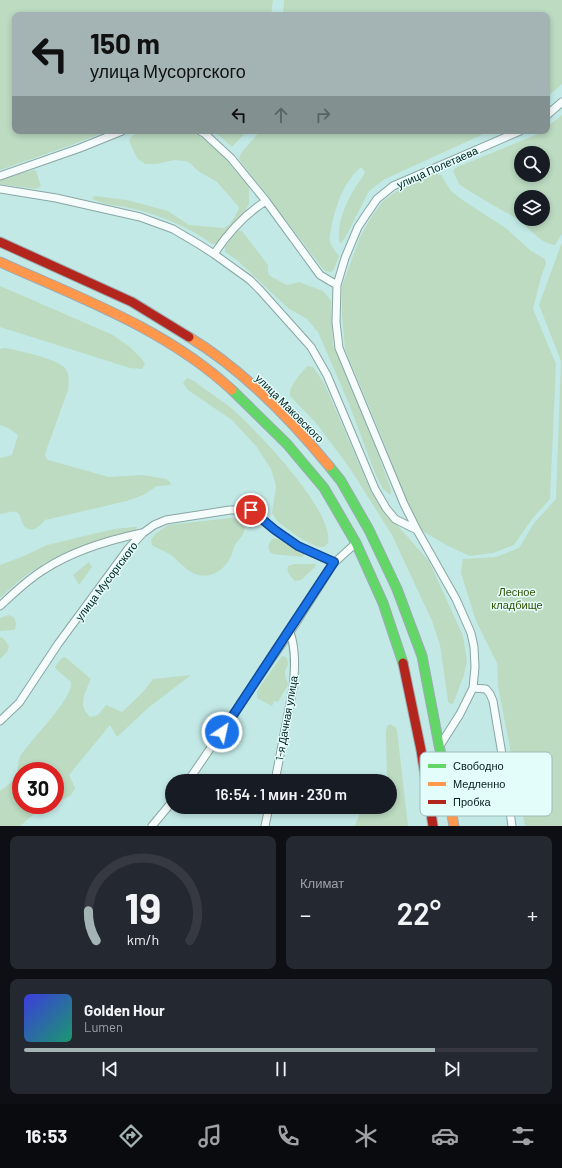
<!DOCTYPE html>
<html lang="ru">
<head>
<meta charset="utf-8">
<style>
  :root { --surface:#171b24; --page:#242831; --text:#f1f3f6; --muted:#9ea1a6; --line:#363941; --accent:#a4b4b4 }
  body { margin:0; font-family:Barlow,sans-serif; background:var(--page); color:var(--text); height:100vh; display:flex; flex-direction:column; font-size:15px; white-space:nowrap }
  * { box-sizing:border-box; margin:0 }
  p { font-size:13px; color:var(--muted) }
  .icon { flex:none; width:22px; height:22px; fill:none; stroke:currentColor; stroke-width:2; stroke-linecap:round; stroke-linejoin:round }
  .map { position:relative; height:826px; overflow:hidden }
  .details { display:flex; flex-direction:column; gap:10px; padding:10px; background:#0d0f14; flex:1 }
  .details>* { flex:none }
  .top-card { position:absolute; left:12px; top:12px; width:538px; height:122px; border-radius:8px; box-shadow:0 2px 6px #0003; background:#a4b4b4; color:#111; overflow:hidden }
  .controls { position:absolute; left:514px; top:146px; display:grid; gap:8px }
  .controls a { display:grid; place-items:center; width:36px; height:36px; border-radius:50%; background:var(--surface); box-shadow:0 2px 6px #0003; font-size:20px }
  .speed { position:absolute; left:12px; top:762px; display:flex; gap:8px; font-size:20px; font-weight:700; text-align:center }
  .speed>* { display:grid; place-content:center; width:52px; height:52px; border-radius:50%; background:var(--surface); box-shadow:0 2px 6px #0003; line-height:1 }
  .speed .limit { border:6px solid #d22; background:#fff; color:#111 }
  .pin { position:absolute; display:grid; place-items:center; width:34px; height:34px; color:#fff; margin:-17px; border:2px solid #fff; border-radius:50%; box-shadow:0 1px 4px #0007 }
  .me { position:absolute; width:44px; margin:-22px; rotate:34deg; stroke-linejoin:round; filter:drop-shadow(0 0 3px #0008) }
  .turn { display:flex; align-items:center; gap:14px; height:84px; padding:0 12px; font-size:18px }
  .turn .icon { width:52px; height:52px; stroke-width:2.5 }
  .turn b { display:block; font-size:28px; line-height:34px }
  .lanes { display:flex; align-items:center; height:38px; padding:0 12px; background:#0003; justify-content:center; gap:20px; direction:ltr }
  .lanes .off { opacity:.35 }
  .big { font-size:30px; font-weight:600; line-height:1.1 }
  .details .tile { flex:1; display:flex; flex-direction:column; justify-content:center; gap:6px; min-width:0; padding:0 14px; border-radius:8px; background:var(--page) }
  .details .dial { align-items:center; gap:0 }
  .dial svg { height:104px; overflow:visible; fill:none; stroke:var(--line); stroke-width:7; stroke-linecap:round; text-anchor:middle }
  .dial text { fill:var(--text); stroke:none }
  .song { display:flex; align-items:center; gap:12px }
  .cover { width:48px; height:48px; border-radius:6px; background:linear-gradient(135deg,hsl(240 70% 55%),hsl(160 70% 35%)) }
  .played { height:4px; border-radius:2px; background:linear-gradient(90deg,var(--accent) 80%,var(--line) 80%) }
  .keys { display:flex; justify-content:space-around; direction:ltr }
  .heat { display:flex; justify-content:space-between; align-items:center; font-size:22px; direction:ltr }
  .details .tiles { flex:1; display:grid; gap:10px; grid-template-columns:1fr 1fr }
  .tile:last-child { grid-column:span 2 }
  .trip { position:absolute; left:165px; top:774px; width:232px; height:40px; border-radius:20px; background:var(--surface); box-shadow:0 2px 6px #0003; font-weight:600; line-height:40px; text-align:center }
  .tab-bar { display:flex; height:64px; justify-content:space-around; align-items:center; background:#090b0e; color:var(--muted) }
  .tab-bar .icon { width:28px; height:28px }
  .tab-bar .current { color:var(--accent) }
  .tab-bar b { font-size:18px; color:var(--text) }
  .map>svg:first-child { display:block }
</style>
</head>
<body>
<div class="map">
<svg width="562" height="826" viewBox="0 0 562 826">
  <rect width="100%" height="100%" fill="#c3e9e6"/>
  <path fill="#bcdbc1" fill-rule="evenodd" d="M0 0H273L271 15H15V131H107L77 143 0 170Z
    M284 0H562V84L547 97V15H283Z
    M562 115V234L555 245C537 243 529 225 514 217 498 208 482 199 466 189L459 184 453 171 455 168 538 134 541 131H547V127ZM521 153H543V175H521ZM521 197H543V219H521Z
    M153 131C162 131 179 129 188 131 211 139 234 166 249 184V204L245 211 217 244H212C192 229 166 218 142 211 126 206 107 206 92 199L94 196 127 200 168 211 189 225 224 228 230 224 239 209 238 206 217 182 198 171 190 163 185 161 174 160 156 164H145L137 158 129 141C133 131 143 132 153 131Z
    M214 131H247L232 147Z
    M260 131H490L385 179 369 191 345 238 340 244C335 227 346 202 355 188 358 183 363 178 365 172L362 168H360C343 183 335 208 331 229 331 232 329 237 330 241 331 246 336 252 339 256L334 269 331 272 325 271 320 265 239 159 241 153Z
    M34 170 36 171 41 186 36 189 0 184V179Z
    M435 173 441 175 451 191 461 199 507 229 531 251 545 259 546 264 541 277 533 309 556 364 550 499 532 519 514 545 493 553 470 556 448 546 419 529 411 524 386 448 345 349 342 315V286L360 237 370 219 382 202 397 191Z
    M237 230 242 231 268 265V273L270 276 287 285 299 282 323 291 327 295 331 301 333 345 376 448 391 490V494H389L383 489 375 473 349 404 318 332 307 319 288 308 237 260 225 252V247Z
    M562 242V826H525L498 686 497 663 476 621 461 573 463 559 496 557 519 548 534 523 556 499 561 361 539 305Z
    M0 286 113 335 131 348 142 359 145 364 142 369 130 368 0 327Z
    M5 348C17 350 58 359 65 368 70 375 69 383 68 390L46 451 45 456 48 460 109 477 143 475 166 479 170 482 171 485 157 486 143 495 127 501 45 520C40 525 36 531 29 529 20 527 23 515 16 512 12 510 5 514 0 514V458L12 455 18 435 8 428 0 425V349Z
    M307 366 313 367 324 383 370 489 379 505 429 561 463 636 467 661 464 675 453 704 449 703 448 701 440 645 432 621 392 535 349 467 316 423 290 396C288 386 301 374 307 366Z
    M187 378 194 381C208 392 225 402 238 414 261 436 334 511 328 543L324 547H318L300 538 278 522 272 513 276 487 275 482 271 469 256 446 232 420 188 390 183 383Z
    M230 518 238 519 244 523C248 535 236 539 233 550 230 565 215 579 198 575 188 573 179 561 171 555 165 551 158 549 152 545L151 540 155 534 168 525Z
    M134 527H137L135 531C100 541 65 551 34 570 21 578 11 588 0 598V565L24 556 47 545 114 529Z
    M273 538 280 540 304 553V555L302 557 273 554 270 552C267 547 269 542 273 538Z
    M89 562 92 567 79 585 73 575Z
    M294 564H316V566L301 580 295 581C291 577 286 572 288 566Z
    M8 615 14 617 16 623 15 629 12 630 0 631V618Z
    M0 637 3 638 9 646 7 652 0 659Z
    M282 656 286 657C291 666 285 666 285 674 285 678 288 681 288 685L278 702 274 701 272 706 257 698V691Z
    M65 657 91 679C85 694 77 704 90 717L98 715 106 705 122 712 143 692 153 679 191 675 148 708 117 737 110 725 69 775 75 788 71 795 55 804V771H21V805H53L40 809 20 826H0V791C6 786 15 781 17 773 18 767 18 760 21 755 31 739 74 698 71 682L56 669 55 667 62 658Z
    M390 724 395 727 397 730 408 826H355L362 807H390V781H387L386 732 387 726Z"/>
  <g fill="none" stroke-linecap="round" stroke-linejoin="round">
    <g stroke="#88a6a4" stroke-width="9">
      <path id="street" d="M547 115 562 102
        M200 131 204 133 231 158 266 201 320 275 337 285
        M0 176 80 148 122 131
        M0 189 56 198 140 217 173 229 200 245 214 254 250 280 260 290 311 347 327 375 375 489 386 508 395 519 417 530
        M214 254C228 233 245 214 266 201
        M0 606C14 593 28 579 45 569 74 550 109 540 142 533
        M473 688 486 689 490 694 493 701 503 760 512 826
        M0 721 19 703 58 644 128 549 143 533 154 525 166 520 230 510H251L275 530 298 546 334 563
        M439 747 460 714 473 688 475 667 474 647 471 633 456 599 417 530 404 504 339 348 336 322 337 285 345 258 358 227 366 215 377 199 393 186 520 131
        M188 781 290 632 334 563 356 543
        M275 781 293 688C295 669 296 650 290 632
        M152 826 172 802
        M265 826 269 807"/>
    </g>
    <g stroke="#9dabb2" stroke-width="11">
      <path id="fast" d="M232 390 287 444 324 488 356 543 383 603 403 663
        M329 466 341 481 369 530 397 589 422 656 444 771"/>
    </g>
    <g stroke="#9dabb2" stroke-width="11">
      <path id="slow" d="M0 262C80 298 166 329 232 390
        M189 337C243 370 289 417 329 466
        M444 771 454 826"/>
    </g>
    <g stroke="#9dabb2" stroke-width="11">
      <path id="jam" d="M0 242 132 302 189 337
        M403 663 421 750 433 826"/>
    </g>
    <use href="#street" stroke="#f6fcfb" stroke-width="7"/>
    <use href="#fast" stroke="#63d668" stroke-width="9"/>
    <use href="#slow" stroke="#ff974d" stroke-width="9"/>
    <use href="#jam" stroke="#b3261e" stroke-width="9"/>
  </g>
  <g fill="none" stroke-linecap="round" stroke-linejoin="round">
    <g stroke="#114b97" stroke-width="10">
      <path id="route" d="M222 732 334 562 298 546 275 530 251 510"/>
    </g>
    <use href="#route" stroke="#1a73e8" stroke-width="7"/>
  </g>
  <g text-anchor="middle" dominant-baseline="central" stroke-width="3" stroke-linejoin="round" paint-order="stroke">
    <g font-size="11" fill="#021f1e" stroke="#e3fdfb">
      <text transform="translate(437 167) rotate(-24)">улица Полетаева</text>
      <text transform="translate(290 408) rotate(45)">улица Маковского</text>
      <text transform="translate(106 581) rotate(-53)">улица Мусоргского</text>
      <text transform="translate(286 718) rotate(-80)">1-я Дачная улица</text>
    </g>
    <g font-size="11" fill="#314f01" stroke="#e3fdfb">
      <text x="517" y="591">Лесное<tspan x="517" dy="13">кладбище</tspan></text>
    </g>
  </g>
  <rect x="420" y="752" width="132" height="64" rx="6" fill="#e3fdfb" stroke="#a0bab9" stroke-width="1"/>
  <rect x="428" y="764" width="18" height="4" fill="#63d668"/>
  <rect x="428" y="782" width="18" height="4" fill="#ff974d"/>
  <rect x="428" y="800" width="18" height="4" fill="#b3261e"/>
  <g font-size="11" fill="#021f1e">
    <text x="453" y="770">Свободно</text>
    <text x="453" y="788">Медленно</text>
    <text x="453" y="806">Пробка</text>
  </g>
</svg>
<div class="controls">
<a><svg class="icon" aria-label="search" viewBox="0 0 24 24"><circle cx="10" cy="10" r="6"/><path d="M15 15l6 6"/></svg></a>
<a><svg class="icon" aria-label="layers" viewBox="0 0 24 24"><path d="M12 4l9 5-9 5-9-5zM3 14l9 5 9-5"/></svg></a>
</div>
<div class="speed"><div class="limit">30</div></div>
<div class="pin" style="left:251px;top:510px;background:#d93025"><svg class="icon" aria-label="arrive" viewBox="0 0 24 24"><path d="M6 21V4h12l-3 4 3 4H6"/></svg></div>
<svg class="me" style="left:222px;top:732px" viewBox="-20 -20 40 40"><circle r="17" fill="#1a73e8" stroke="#fff" stroke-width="3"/><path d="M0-11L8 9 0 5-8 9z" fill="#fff"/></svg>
<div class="trip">16:54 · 1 мин · 230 m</div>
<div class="top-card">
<div class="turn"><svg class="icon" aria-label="left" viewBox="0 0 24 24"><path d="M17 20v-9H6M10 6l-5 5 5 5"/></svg><div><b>150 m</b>улица Мусоргского</div></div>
<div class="lanes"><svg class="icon" aria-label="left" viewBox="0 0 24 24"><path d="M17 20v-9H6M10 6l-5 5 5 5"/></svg><svg class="icon off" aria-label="ahead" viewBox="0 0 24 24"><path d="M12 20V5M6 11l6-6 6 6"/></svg><svg class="icon off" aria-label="right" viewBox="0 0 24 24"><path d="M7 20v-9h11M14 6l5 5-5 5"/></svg></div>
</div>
</div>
<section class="details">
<div class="tiles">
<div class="tile dial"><svg viewBox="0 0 100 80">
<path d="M14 69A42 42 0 1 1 86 69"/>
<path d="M14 69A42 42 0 0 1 8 46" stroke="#a4b4b4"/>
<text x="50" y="56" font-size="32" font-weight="700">19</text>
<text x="50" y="72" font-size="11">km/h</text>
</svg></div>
<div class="tile"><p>Климат</p>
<div class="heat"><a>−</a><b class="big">22°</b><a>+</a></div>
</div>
<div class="tile">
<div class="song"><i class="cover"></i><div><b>Golden Hour</b><p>Lumen</p></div></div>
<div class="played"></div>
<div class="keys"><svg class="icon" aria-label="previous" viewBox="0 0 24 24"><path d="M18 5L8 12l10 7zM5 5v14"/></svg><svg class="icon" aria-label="pause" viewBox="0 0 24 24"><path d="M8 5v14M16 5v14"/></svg><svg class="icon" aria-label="next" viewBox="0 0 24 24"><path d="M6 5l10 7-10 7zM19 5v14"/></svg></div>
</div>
</div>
</section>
<nav class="tab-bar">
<b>16:53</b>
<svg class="icon current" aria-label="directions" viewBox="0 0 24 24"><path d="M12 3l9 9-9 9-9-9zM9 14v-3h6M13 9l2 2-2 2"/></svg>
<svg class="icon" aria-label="music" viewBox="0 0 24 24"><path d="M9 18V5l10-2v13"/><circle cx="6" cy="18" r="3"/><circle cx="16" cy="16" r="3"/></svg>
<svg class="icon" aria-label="phone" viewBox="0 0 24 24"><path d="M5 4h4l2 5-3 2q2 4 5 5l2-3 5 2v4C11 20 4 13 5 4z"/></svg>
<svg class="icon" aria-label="climate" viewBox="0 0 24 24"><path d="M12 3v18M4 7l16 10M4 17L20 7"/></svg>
<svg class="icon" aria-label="car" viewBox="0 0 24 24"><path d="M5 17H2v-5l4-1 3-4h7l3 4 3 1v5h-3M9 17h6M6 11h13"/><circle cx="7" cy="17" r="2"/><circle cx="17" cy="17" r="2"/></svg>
<svg class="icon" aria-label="filters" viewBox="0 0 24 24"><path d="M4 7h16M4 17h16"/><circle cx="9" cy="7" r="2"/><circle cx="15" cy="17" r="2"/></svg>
</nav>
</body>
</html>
